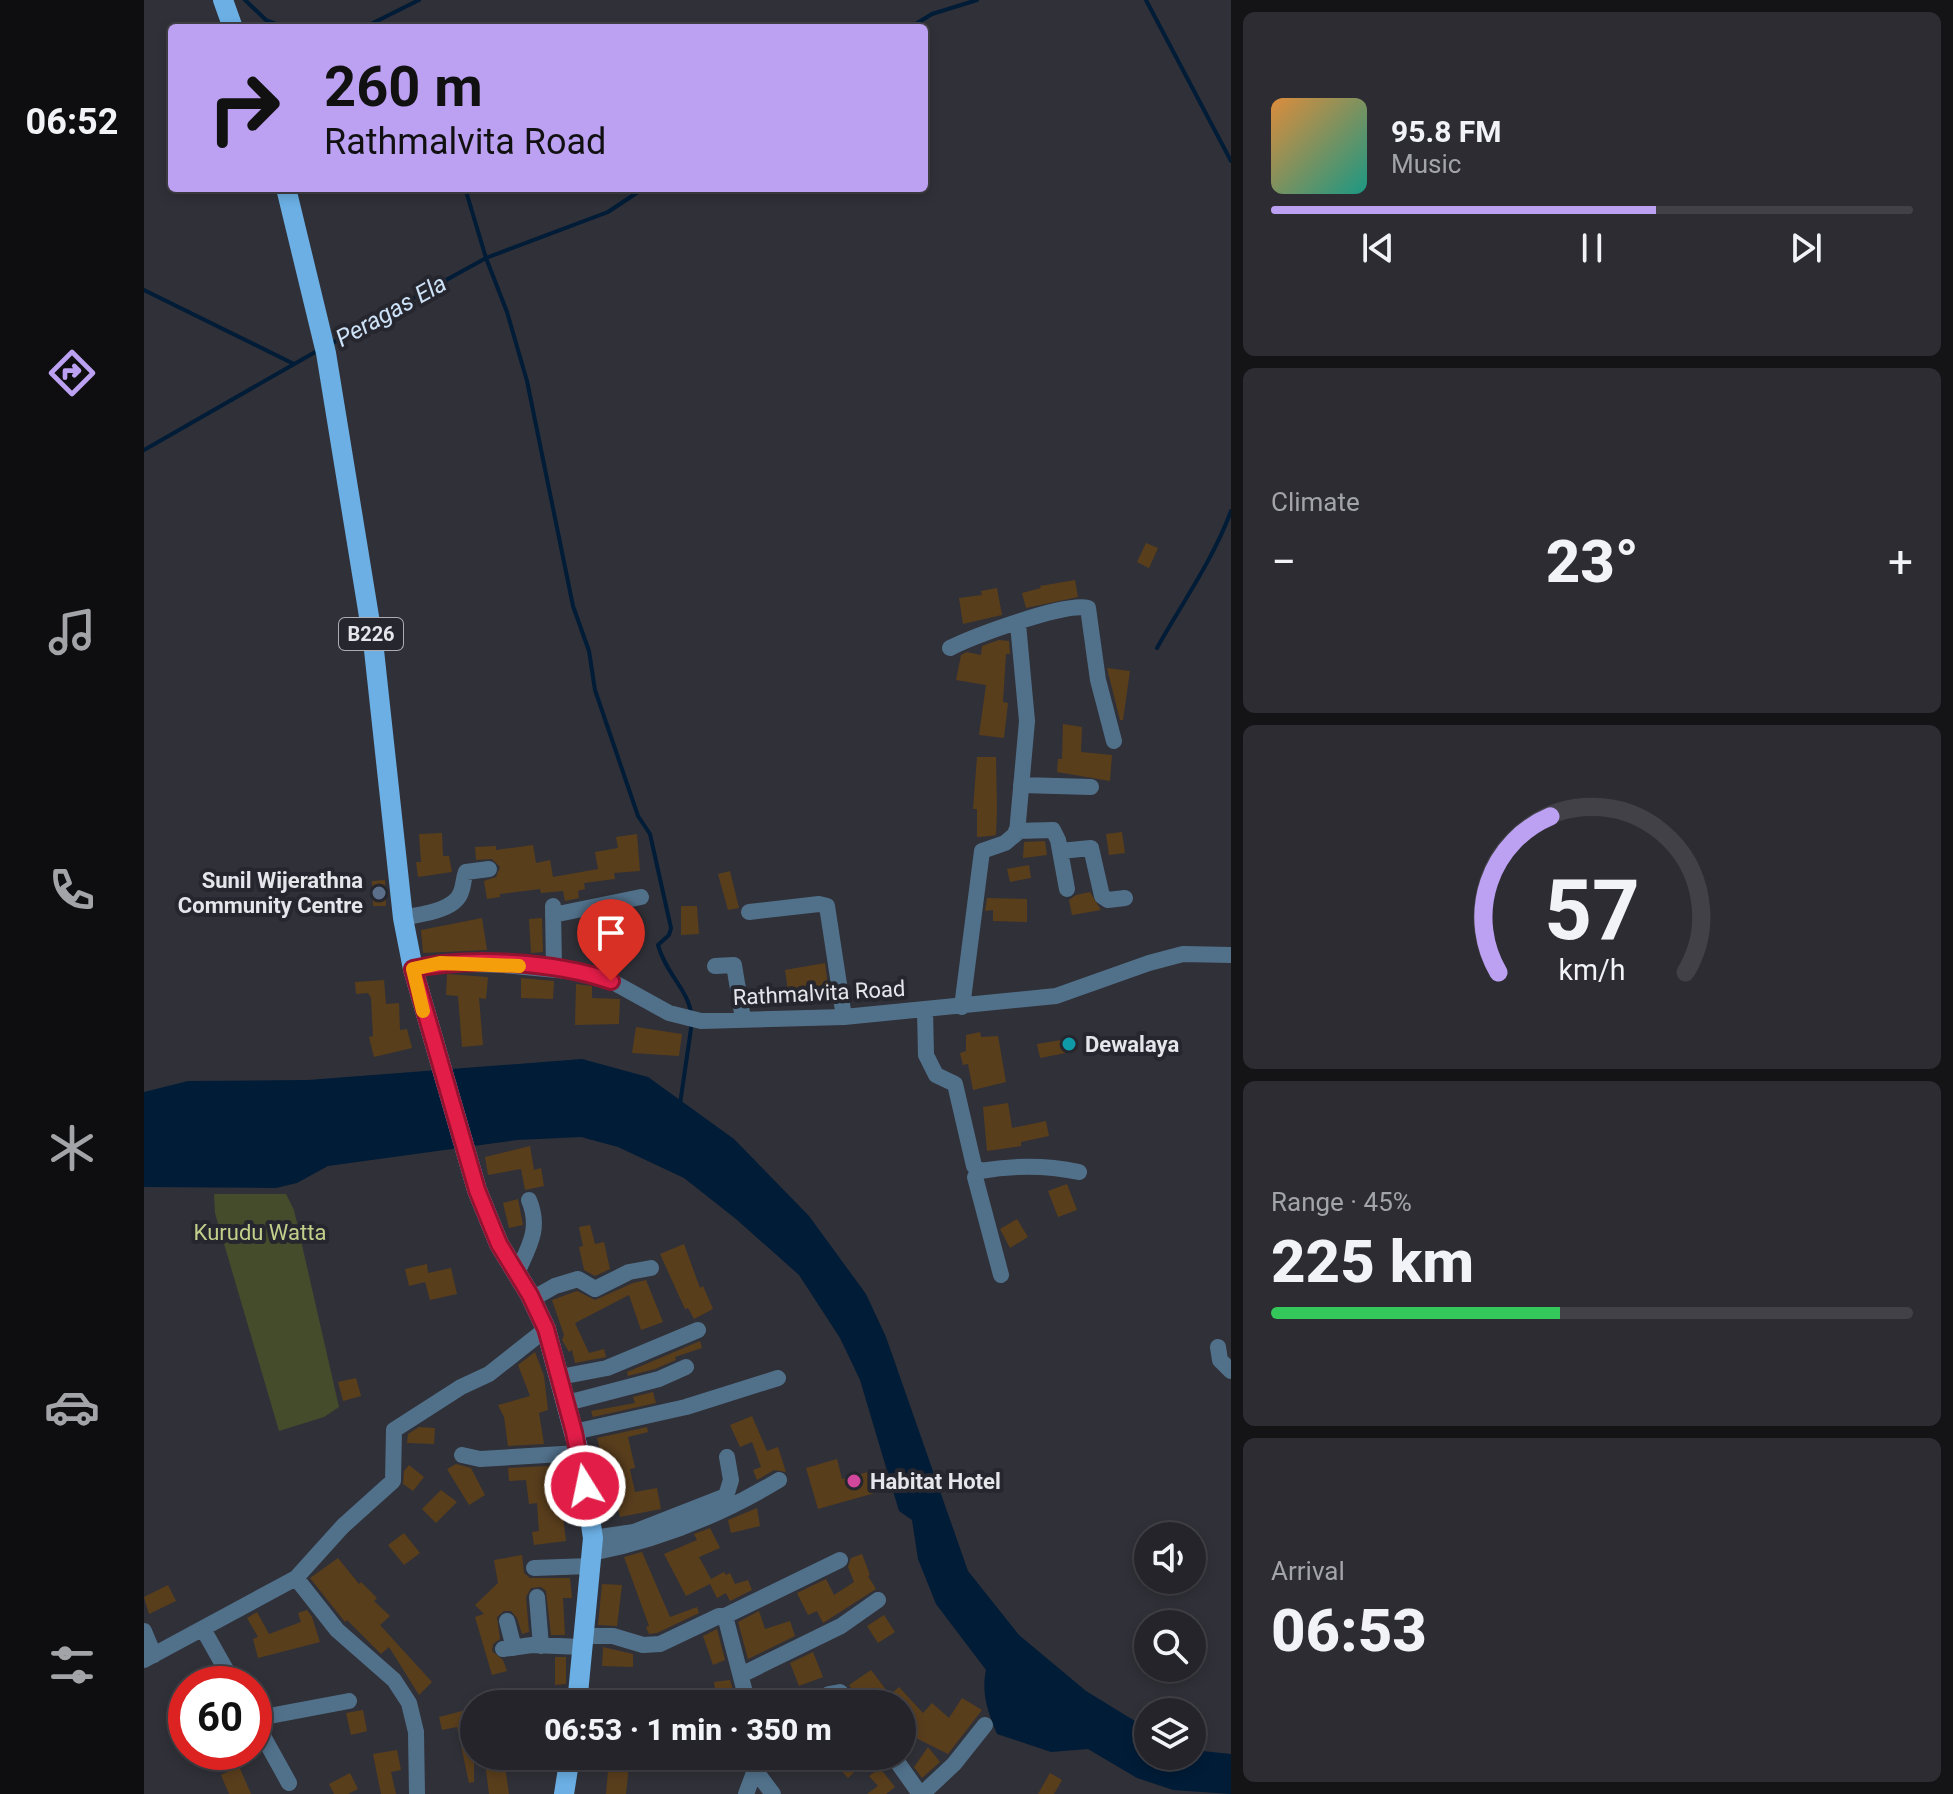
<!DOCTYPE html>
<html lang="en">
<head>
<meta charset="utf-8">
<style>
  :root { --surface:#24242a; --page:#2c2c32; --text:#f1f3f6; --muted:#a3a4a8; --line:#414147; --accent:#bca0f2 }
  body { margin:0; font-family:Roboto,sans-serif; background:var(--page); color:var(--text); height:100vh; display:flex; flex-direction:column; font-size:30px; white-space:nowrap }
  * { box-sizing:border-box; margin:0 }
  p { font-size:26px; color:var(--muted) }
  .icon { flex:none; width:44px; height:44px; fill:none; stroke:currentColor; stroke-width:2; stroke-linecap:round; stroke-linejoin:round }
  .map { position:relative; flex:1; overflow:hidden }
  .side { display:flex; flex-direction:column; gap:12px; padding:12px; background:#141417; width:722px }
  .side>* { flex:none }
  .banner { position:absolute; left:24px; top:24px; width:760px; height:168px; border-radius:8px; box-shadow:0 4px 12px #0003,0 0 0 2px var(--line); background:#bca0f2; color:#111; overflow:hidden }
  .fabs { position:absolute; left:990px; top:1522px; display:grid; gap:16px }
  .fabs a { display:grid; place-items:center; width:72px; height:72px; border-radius:50%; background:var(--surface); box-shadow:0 4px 12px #0003,0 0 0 2px var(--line); font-size:40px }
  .speed { position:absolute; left:24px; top:1666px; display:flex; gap:16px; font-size:40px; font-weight:700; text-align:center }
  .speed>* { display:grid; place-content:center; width:104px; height:104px; border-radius:50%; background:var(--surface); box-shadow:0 4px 12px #0003,0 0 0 2px var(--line); line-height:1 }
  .speed .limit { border:12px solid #d22; background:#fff; color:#111 }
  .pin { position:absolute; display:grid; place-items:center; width:68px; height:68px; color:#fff; margin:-82px -34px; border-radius:50% 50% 50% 0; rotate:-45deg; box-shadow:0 0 8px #0007 }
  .pin .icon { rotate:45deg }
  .me { position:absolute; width:88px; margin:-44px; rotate:350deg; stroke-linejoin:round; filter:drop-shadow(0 0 6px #0008) }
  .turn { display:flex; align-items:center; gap:28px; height:168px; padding:0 24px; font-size:36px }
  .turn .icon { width:104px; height:104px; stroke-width:2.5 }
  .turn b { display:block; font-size:56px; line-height:68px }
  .big { font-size:60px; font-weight:800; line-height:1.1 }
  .side .card { flex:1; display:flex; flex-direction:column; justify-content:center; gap:12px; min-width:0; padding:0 28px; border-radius:12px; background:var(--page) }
  .side .dial { align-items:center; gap:0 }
  .dial svg { height:208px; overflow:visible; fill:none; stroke:var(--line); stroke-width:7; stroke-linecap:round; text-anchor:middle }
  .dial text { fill:var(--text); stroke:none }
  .song { display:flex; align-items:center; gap:24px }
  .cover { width:96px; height:96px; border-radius:12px; background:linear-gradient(135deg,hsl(30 70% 55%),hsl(170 70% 35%)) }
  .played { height:8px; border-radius:4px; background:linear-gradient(90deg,var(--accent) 60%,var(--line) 60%) }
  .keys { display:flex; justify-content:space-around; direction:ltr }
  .heat { display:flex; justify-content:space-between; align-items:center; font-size:44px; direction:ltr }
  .charge { height:12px; border-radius:6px; background:linear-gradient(90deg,#34c759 45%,var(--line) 0) }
  .trip { position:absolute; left:316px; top:1690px; width:456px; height:80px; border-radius:40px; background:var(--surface); box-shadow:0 4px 12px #0003,0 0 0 2px var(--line); font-weight:800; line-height:80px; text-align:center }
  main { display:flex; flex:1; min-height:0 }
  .tab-bar { display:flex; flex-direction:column; width:144px; justify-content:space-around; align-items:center; background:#0e0e11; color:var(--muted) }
  .tab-bar .icon { width:56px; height:56px }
  .tab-bar .active { color:var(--accent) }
  .tab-bar b { font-size:36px; color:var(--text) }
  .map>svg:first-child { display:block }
</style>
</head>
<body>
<main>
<nav class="tab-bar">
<b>06:52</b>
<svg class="icon active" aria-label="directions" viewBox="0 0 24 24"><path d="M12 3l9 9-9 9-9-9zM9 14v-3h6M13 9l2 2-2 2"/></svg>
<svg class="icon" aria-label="music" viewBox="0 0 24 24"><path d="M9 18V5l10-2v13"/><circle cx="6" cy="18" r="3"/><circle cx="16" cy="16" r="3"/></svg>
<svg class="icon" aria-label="phone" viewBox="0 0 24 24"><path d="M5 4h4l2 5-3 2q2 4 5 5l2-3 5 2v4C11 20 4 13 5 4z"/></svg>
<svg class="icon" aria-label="climate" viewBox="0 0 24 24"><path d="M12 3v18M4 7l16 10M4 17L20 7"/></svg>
<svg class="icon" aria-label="car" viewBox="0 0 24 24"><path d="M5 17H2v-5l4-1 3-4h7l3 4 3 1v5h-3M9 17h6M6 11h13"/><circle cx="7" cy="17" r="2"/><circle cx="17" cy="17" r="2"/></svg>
<svg class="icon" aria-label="filters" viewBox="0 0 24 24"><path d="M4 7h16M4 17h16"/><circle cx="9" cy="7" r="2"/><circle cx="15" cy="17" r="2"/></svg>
</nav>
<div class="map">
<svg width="1087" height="1794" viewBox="0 0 1087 1794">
  <rect width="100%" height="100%" fill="#303038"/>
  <path fill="#454c2b" d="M70 1194H142L150 1210 195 1407 180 1417 135 1431 71 1213Z"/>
  <path fill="#001c37" d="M438 1059 504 1077 590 1139 665 1216 722 1294 742 1337 824 1571 875 1635 942 1691 1004 1729V1756H1048V1750L1087 1754V1794L1029 1790 993 1778 944 1749 907 1752 853 1734C844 1712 837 1694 842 1670L792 1604 774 1559 768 1520 755 1511 716 1380 696 1338 655 1275 592 1219 540 1178 474 1147 437 1137 373 1140 184 1166 153 1183 132 1188 0 1187V1092L44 1081 164 1080Z"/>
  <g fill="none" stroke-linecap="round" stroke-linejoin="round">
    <path stroke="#001c37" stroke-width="4" d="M101 0 122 20 143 28
      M1002 0 1087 161
      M219 28 275 0
      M765 28 788 14 833 0
      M321 188 342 258 363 312 383 381 429 606 445 651 451 690 494 816 506 834 527 928 525 935 514 945C521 972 544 990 547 1013
      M0 290 148 363
      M188 343 342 258 464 212 500 188
      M0 450 173 351
      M1013 648C1038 603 1069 560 1087 511
      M536 1104 548 1022"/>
  </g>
  <path fill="#593e1c" d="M1002 543 1014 548 1005 568 993 562Z
    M931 580 934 597 882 608 878 593 897 588 896 586Z
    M853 588 858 615 819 624 815 598 838 595 837 591Z
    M855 640 865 641 866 654H862L859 702 864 703 860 738 835 735 842 685 812 680 817 655 823 652 837 655 838 646Z
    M963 668 986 671 979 720H976Z
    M919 724 938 727 937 752 968 755 966 781 913 772 914 759H918Z
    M833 757H852L853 810 852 835 847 836 833 837V809H829Z
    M978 832 981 853 965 855 962 834Z
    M298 833 299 856H305L308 872 274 877 272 862H277L275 834Z
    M493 834 496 871 470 873 471 879 440 883 441 889 434 891 435 898 421 901 419 891 397 893 396 889 356 894V897L343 899 340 881 352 877 356 867 348 859 332 860 331 847 352 846V850L389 845 392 863 406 860 409 877 454 869 451 852 474 848 472 837Z
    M901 841 903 855 879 858 880 842Z
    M885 865 887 878 866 882 863 869Z
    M586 871 595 908 584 910 574 874Z
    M241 880 242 906H229L228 881Z
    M946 892 957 910 928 915 925 900 932 895Z
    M843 898 883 899V922L849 921V910L841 911Z
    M537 906H553L555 934 537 935Z
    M338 918 343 950 279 953 277 930Z
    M398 918 399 952 387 953 385 919Z
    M681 963 686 1001 646 1004 641 970Z
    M303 974 344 977 342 999 335 998 339 1045 318 1047 314 996 302 995Z
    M377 978 410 981 409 999 377 998Z
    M240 980 242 1004 255 1003 256 1030 263 1029 268 1048 230 1057 225 1037 229 1036 227 998 224 993 212 994 211 982Z
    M432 984 448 986V998L476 999 475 1024 431 1025Z
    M492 1027 538 1034 535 1056 488 1053Z
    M836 1032 837 1037 854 1036 862 1082 829 1090 824 1064 819 1065 816 1053 822 1051V1035Z
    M929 1038 932 1051 896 1058 893 1044Z
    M864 1103 868 1128 902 1121 905 1136 877 1142V1146L843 1151 839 1107Z
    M386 1146 390 1170 397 1168 400 1186 381 1190 377 1169 344 1175 341 1157Z
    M923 1184 933 1210 914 1217 904 1191Z
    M374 1199 379 1225 365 1228 359 1203Z
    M873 1219 884 1237 866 1248 856 1229Z
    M446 1225 451 1244 460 1242 466 1269 451 1276 440 1270 435 1247 439 1246 435 1227Z
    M540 1244 556 1288 559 1286 569 1309 550 1319 544 1308 541 1309 516 1254Z
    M283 1264 284 1273 307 1268 313 1294 286 1300 281 1282 265 1286 261 1269Z
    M502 1280 519 1322 497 1330 485 1295 431 1323 445 1353 460 1349 462 1357 431 1363 428 1350 425 1352 418 1340 420 1335 408 1300 433 1291 451 1300 489 1283Z
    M556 1341 558 1348 531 1357 532 1360 511 1369 484 1376 483 1372Z
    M391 1352 400 1376 404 1410 395 1413 400 1444 364 1446 360 1417 354 1405 386 1396 374 1365Z
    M212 1378 217 1396 199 1401 194 1382Z
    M509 1392 512 1403 449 1417 447 1411 491 1403 489 1397Z
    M608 1416 623 1451 634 1447 642 1472 630 1470 613 1480 609 1470 617 1467 608 1442 596 1447 586 1425Z
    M275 1427 291 1428 290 1444 263 1443 264 1434Z
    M503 1427 504 1432 484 1437 491 1468 486 1469 491 1492 513 1488 517 1509 476 1517 467 1480 460 1482 459 1475H455L452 1459 458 1458 453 1438Z
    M693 1459 698 1479 724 1472 731 1493 674 1509 662 1468Z
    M312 1464 327 1468 341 1495 325 1505 303 1469Z
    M265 1465 280 1477 269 1491 259 1484 260 1471Z
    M422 1465 423 1500 417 1501 422 1541 390 1545 388 1532 395 1531 393 1503 385 1504 382 1480 365 1481 364 1468Z
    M297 1490 313 1502 292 1523 278 1509Z
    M613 1508 616 1526 587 1533 584 1520Z
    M566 1528 576 1548 555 1557 567 1579 580 1572 582 1575 586 1573 591 1584 604 1580 608 1590 586 1601 582 1593 573 1598 566 1584 542 1596 520 1554 553 1540 550 1534Z
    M260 1533 276 1553 260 1565 244 1545Z
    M498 1552 526 1617 553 1607 555 1613 513 1633 505 1634 502 1627 505 1626 480 1557Z
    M718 1554 726 1575 724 1576 732 1589 679 1623 673 1611 664 1615 653 1593 682 1579 690 1595 710 1582 704 1567 707 1558Z
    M378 1555 380 1573 386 1578H426L428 1598H419L421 1635H407L402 1591 397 1587 387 1588 382 1597 385 1632 378 1634 373 1618 367 1611H360L353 1617 356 1639 349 1644 348 1651 359 1660 363 1671 348 1675 331 1617 340 1614 331 1605 354 1583 350 1560Z
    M194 1558 215 1584 217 1582 233 1598 230 1601 246 1616 236 1625 288 1682 275 1695 245 1647 237 1654 203 1620 201 1622 166 1578Z
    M458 1584 478 1585 473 1626 454 1625Z
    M24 1585 32 1601 5 1614 0 1597Z
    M163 1610 168 1617 176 1642 114 1658 109 1639 114 1637 103 1618 113 1612 125 1634 157 1622 154 1613Z
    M615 1611 621 1629 646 1621 651 1636 604 1659 594 1622Z
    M740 1615 751 1632 734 1643 723 1626Z
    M573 1629 581 1660 569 1665 559 1636Z
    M459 1647 489 1654V1667L458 1666Z
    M669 1652 679 1677 655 1686 646 1663Z
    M411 1657H422V1684L411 1685Z
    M727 1670 746 1695 755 1687 779 1713 788 1703 805 1718 818 1698 838 1710 804 1754 758 1731V1704H718L705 1685Z
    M586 1680 591 1696 573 1703 570 1682Z
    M219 1710 223 1731 207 1735 202 1713Z
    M322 1710 330 1741V1782L325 1783 313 1727 298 1730 295 1717Z
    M784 1747 796 1762 778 1778 770 1767Z
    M253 1750 257 1770 247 1772 252 1794H237L229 1754Z
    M452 1756H486L482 1794H462L464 1771H453Z
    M684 1756H716L721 1762 704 1778Z
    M360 1759 365 1794H345L341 1762Z
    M95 1766 107 1794H85L77 1775Z
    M736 1768 751 1787 742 1794H723L734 1786 725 1776Z
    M206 1773 214 1789 204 1794H190L185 1784Z
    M906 1773 918 1780 910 1794H894Z"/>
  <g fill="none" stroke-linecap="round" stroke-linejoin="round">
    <path stroke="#51718b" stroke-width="16" d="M806 648C830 636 921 602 944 608L954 680 970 741
      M877 785 947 787
      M872 831 909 830 914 840 923 889
      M916 851 947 848 958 896 964 900 981 898
      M409 906 410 969
      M605 912 675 904 683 906 700 1017
      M409 915 497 897
      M259 918C276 914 311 911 317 892 320 885 319 879 322 872L345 869
      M571 966 590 965 599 1019
      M269 969 296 963 359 965 445 973 467 981 525 1013 557 1021 700 1017 912 996 1005 963 1039 954 1087 955
      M818 1007 838 851 861 843 873 833 883 721 874 624
      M781 1010 782 1055 792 1075 811 1084 830 1166 836 1171
      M836 1171 831 1177 857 1275
      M836 1171C870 1165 902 1165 935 1172
      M373 1273C385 1246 397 1229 385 1200
      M388 1299 411 1286 434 1279 451 1289 485 1272 507 1268
      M1074 1347 1076 1360 1087 1371
      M416 1377 463 1368 554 1330
      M423 1403 515 1379 542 1367
      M430 1432 542 1407 634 1378
      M318 1455 336 1459 435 1453
      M449 1538 490 1532 582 1496 587 1480 583 1457
      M448 1553C514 1540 577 1515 635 1480
      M390 1568 446 1566
      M152 1578 193 1630 250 1680 265 1703 272 1732 273 1794
      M393 1597 397 1646
      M581 1616 696 1560
      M363 1621 370 1648
      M59 1629 90 1684
      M0 1631 10 1655
      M440 1636H469L499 1645 516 1644 575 1616H581L604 1704
      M359 1649 388 1645 439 1647
      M0 1660 152 1578 199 1526 249 1481 250 1430 317 1387 345 1374 402 1329
      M597 1675 697 1626 734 1600
      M670 1704 685 1694 696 1692 707 1704
      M110 1719 205 1701
      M110 1720 145 1783
      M377 1756 425 1761
      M749 1756 776 1794
      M611 1770 629 1794
      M602 1794 611 1770V1756
      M778 1794 810 1764 841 1725"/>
    <path stroke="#6bafe4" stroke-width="20" d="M79 0 89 28
      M142 188 182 353 229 641 259 918 269 969 333 1190 355 1244 386 1295 402 1329 437 1459 449 1538 433 1704
      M420 1794 426 1756"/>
  </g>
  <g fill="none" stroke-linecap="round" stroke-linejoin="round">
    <g stroke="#92132f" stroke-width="20">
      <path id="route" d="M441 1486 430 1432 402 1329 386 1295 355 1244 333 1190 269 969C325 956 413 962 467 981"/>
    </g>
    <use href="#route" stroke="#e11d48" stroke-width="14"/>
    <path stroke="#f59e0b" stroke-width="14" d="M279 1011 269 969 296 963 375 966"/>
  </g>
  <circle fill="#5c6f8a" stroke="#26262e" stroke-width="3" cx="235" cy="893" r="8"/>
  <circle fill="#0f9aa8" stroke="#26262e" stroke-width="3" cx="925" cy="1044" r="8"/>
  <circle fill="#d1479c" stroke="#26262e" stroke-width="3" cx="710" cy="1481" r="8"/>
  <g text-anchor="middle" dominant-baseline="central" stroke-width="8" stroke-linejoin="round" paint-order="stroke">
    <rect fill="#26262e" stroke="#acacb2" stroke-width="2" x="195" y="618" width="64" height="32" rx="6"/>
    <g font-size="20" font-weight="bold" fill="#e5e5eb">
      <text x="227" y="634">B226</text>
    </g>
    <g font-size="22" font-weight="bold" fill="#e5e5eb" stroke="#26262e" text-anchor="start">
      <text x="219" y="880" text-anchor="end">Sunil Wijerathna<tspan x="219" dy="25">Community Centre</tspan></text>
      <text x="941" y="1044">Dewalaya</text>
      <text x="726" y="1481">Habitat Hotel</text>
    </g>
    <g font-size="22" fill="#e5e5eb" stroke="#26262e">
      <text transform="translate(675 993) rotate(-3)">Rathmalvita Road</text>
    </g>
    <g font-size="22" fill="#c1d08b" stroke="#26262e">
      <text x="116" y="1232">Kurudu Watta</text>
    </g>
    <g font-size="24" font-style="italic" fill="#cde2f7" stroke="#26262e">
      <text transform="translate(247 311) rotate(-29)">Peragas Ela</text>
    </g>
  </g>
</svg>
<div class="fabs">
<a><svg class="icon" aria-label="sound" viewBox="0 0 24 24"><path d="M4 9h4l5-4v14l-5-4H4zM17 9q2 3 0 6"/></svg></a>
<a><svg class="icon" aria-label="search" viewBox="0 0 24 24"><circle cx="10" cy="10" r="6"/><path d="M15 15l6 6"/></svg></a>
<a><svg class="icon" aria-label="layers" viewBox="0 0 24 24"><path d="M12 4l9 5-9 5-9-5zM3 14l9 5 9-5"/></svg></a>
</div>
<div class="speed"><div class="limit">60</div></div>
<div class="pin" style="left:467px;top:981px;background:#d93025"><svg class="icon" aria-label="arrive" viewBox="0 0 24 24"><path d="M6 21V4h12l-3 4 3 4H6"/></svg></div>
<svg class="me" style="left:441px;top:1486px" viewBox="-20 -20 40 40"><circle r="17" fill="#e11d48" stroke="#fff" stroke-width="3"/><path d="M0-11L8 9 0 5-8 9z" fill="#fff"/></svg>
<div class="trip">06:53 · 1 min · 350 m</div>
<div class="banner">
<div class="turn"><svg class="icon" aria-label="right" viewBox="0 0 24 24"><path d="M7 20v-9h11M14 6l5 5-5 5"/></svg><div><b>260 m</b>Rathmalvita Road</div></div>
</div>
</div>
<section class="side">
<div class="card">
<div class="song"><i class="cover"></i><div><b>95.8 FM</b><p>Music</p></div></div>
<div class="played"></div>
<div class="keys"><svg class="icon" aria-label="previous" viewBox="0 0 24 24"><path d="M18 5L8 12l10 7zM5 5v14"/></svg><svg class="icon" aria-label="pause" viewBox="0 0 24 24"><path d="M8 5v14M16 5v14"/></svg><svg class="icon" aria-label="next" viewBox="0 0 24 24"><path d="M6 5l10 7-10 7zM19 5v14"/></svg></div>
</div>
<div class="card"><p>Climate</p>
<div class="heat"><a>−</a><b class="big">23°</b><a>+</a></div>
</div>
<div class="card dial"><svg viewBox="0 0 100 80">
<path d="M14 69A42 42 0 1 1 86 69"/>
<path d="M14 69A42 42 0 0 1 34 9" stroke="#bca0f2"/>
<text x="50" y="56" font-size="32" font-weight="700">57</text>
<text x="50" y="72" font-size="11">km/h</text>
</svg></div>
<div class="card"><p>Range · 45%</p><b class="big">225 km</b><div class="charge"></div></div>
<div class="card"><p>Arrival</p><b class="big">06:53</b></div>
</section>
</main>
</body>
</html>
